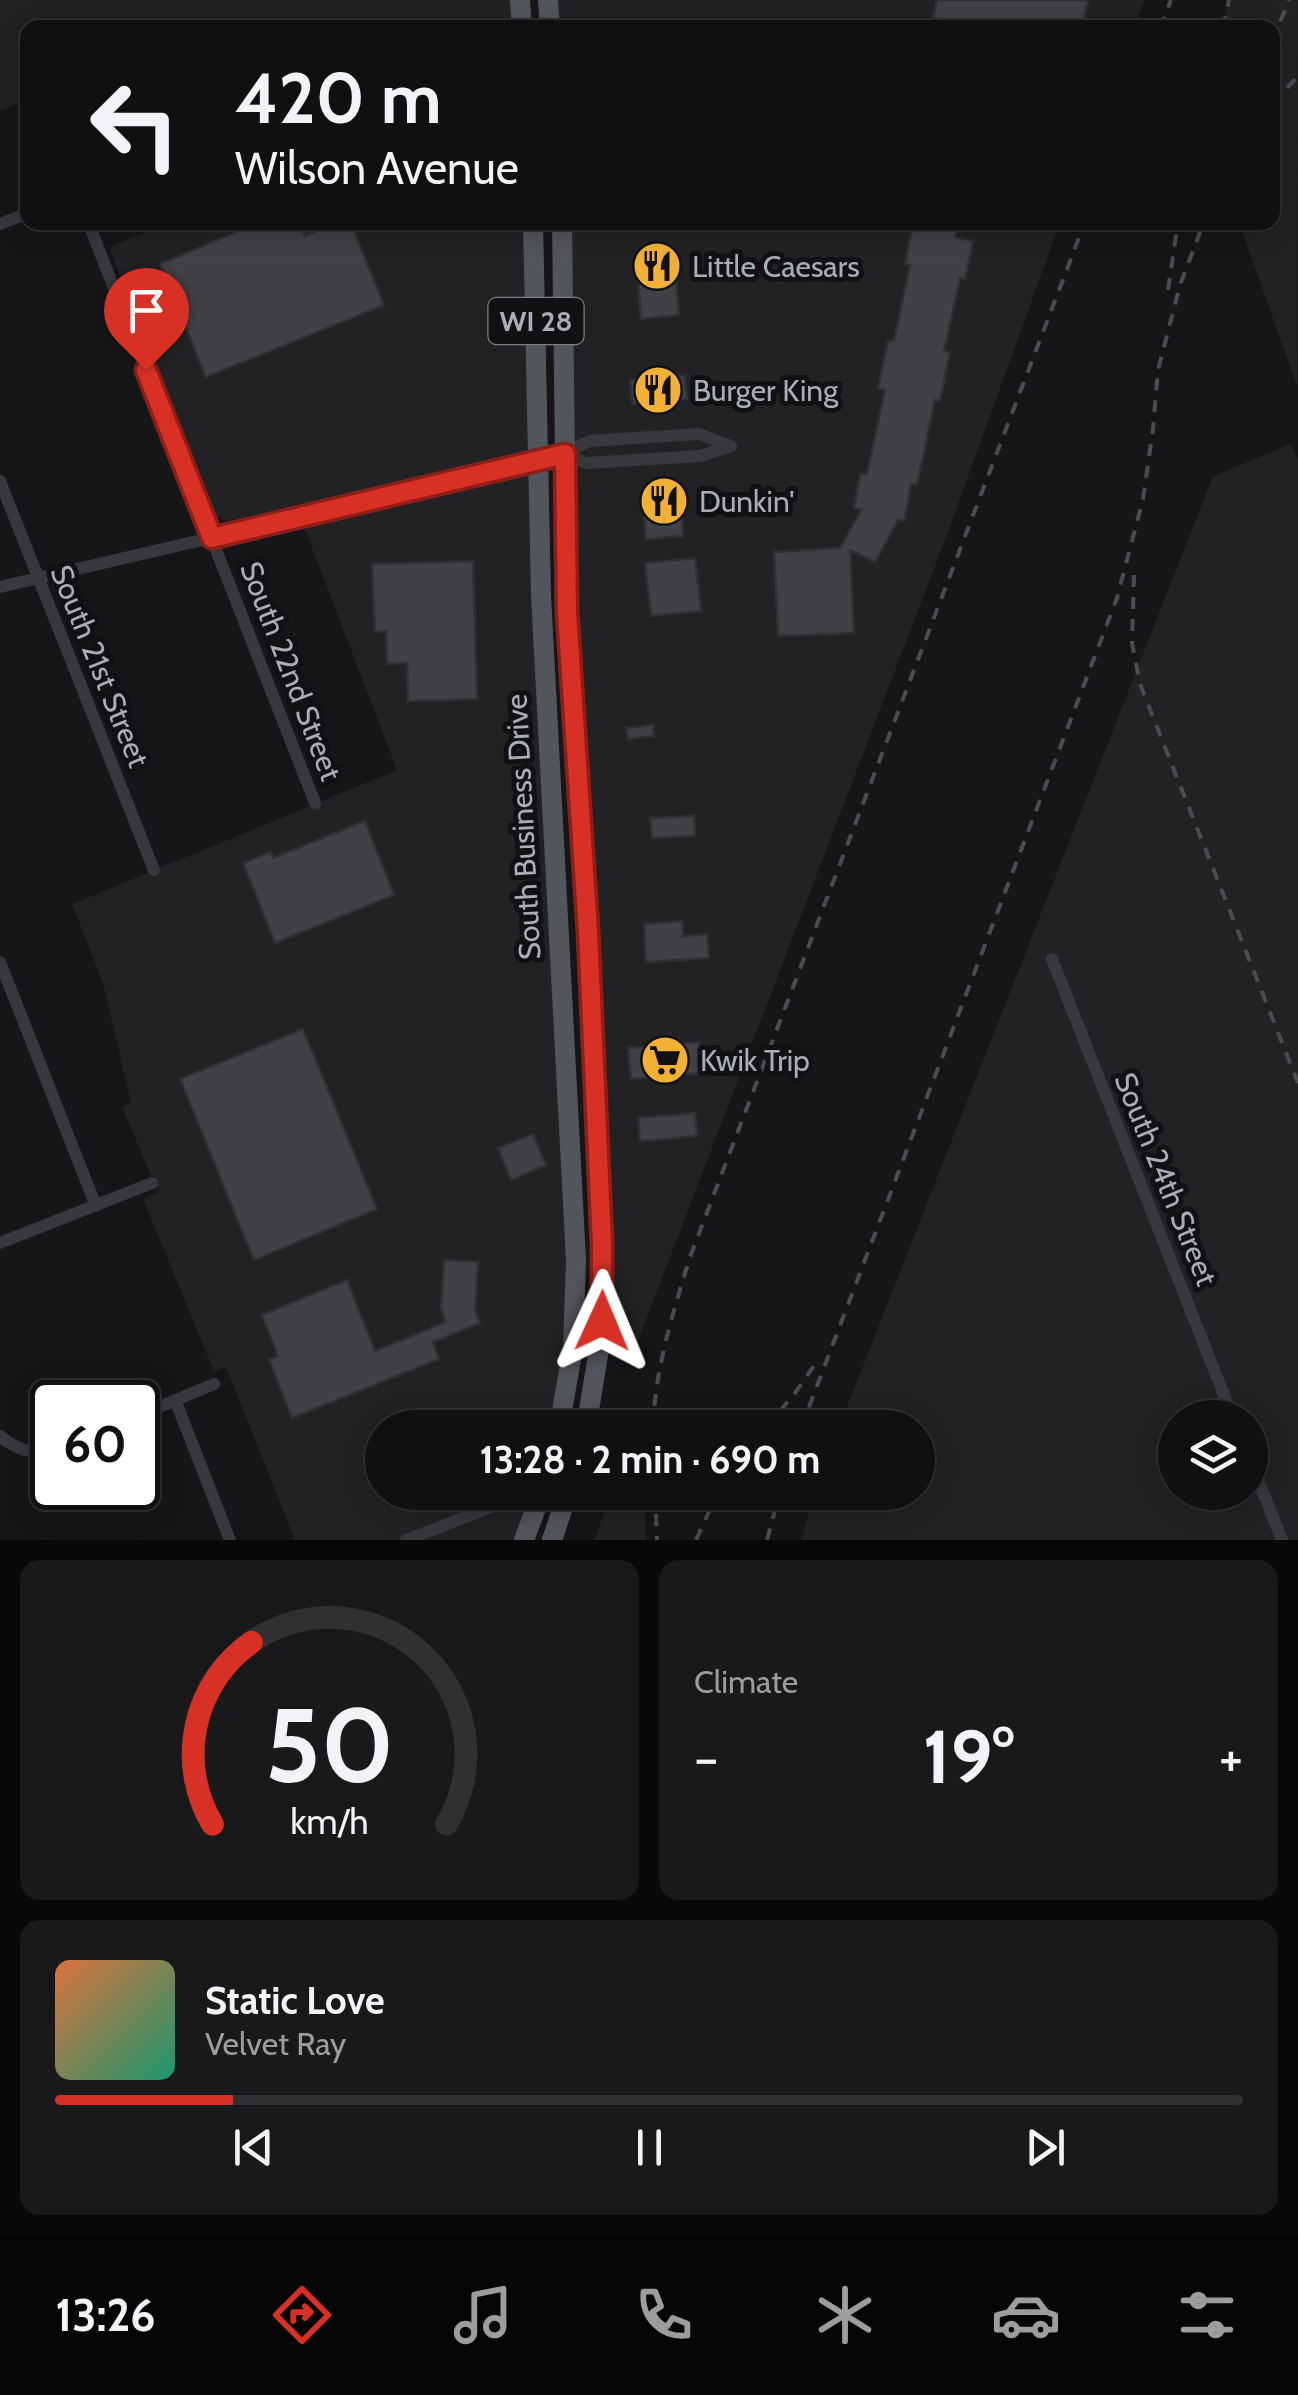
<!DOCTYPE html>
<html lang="en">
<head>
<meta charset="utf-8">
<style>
  :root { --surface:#101012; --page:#19191b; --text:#f1f3f6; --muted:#9c9d9f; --line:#303032; --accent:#d93025 }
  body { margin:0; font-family:Cabin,sans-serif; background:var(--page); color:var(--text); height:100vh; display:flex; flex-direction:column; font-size:38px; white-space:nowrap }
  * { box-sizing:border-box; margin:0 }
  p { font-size:32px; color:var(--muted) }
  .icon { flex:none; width:55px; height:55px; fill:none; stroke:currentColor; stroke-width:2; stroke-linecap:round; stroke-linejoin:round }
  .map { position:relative; height:1540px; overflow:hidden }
  .sheet { display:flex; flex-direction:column; gap:20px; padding:20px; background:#09090a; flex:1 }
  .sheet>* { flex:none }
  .banner { position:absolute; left:20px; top:20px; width:1260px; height:210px; border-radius:20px; box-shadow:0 5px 25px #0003,0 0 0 2px var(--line); background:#101012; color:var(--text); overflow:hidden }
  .controls { position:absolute; left:1158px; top:1400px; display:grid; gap:20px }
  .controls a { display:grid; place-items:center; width:110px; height:110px; border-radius:50%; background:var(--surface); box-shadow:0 5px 25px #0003,0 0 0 2px var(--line); font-size:50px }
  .speed { position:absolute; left:30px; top:1380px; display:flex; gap:20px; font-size:50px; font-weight:700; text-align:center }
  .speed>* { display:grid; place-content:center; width:130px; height:130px; border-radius:50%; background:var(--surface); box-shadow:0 5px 25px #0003,0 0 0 2px var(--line); line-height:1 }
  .speed .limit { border:5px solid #111; border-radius:15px; background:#fff; color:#111 }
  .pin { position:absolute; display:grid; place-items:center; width:85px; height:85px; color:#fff; margin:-102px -42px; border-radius:50% 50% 50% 0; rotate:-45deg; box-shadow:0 0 10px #0007 }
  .pin .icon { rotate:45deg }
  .me { position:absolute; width:110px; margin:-55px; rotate:1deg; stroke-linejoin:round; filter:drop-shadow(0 0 8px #0008) }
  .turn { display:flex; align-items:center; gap:35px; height:210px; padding:0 50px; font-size:45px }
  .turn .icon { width:130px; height:130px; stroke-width:2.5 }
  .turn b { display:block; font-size:70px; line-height:85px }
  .big { font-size:75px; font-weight:800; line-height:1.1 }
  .sheet .widget { flex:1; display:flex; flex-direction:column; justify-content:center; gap:15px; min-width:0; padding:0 35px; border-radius:20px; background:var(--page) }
  .sheet .dial { align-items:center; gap:0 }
  .dial svg { height:260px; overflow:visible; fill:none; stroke:var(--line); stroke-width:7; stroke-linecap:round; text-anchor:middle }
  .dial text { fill:var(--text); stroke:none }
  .song { display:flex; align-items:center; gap:30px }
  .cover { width:120px; height:120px; border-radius:15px; background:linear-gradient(135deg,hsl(20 70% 55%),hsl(160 70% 35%)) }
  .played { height:10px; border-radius:5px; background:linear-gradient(90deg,var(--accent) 15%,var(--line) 15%) }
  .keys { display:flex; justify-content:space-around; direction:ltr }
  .heat { display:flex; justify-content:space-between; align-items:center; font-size:55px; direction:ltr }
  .sheet .tiles { flex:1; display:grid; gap:20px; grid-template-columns:1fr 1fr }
  .widget:last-child { grid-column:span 2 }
  .trip { position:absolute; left:365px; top:1410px; width:570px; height:100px; border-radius:50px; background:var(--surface); box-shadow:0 5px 25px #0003,0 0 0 2px var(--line); font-weight:800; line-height:100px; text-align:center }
  .menu { display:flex; height:160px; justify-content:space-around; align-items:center; background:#060607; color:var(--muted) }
  .menu .icon { width:70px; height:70px }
  .menu .on { color:var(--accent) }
  .menu b { font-size:45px; color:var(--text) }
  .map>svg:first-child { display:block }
</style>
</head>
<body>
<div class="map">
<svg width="1298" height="1540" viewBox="0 0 1298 1540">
  <rect width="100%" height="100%" fill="#161618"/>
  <path fill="#222225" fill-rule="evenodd" d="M0 0H511L513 27 28 28 27 100 0 111Z
    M555 0H1145L1134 28H557Z
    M1231 0H1298L1297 386 1239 223 1272 222V28L1221 27Z
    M168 223H524L569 1230 568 1334 552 1427 382 1428V1492L534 1493 517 1540H295L226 1367 214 1371 143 1199 158 1192 122 1107 131 1103 103 983 72 904 397 770 296 506 226 521 215 516 109 247Z
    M568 223H1060L947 535 633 1354 609 1350 613 1289 611 1214 583 736Z
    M1291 444 1298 460V1540H801L815 1493 918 1492V1428L839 1427 1213 476ZM1175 1418H1250V1492H1175Z
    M612 1493H644L646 1540H594Z"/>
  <path fill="#404145" stroke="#303034" stroke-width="2.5" d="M937 0H1088L1082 28H948L949 21 933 18Z
    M260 222H300L305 236 339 222H350L384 305 206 377 160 264Z
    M919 222H958L955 237 973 241 965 279 960 278 944 351 950 352 940 401 935 400 917 485 911 484 904 521 898 520 875 562 850 550 854 633 778 636 774 552 840 548 862 509 854 508 860 474H867L885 390 878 388 888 341H894L910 265 905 264 912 229 918 228Z
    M674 253 679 315 641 319 636 256Z
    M685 375 687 399 632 404 630 380Z
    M680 489 683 536 646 539 642 491Z
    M695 558 701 611 651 616 645 563Z
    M473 561 477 699 408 701 407 663 387 664 386 631 375 632 372 564Z
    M653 725 654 736 628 739 626 728Z
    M694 816 695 836 652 838 650 818Z
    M365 821 394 895 275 943 243 863 271 852 273 858Z
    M682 921 683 936 707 934 709 958 646 962 644 924Z
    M303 1029 377 1209 254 1260 180 1079Z
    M699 1042 701 1073 631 1079 628 1048Z
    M695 1113 697 1136 640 1141 638 1118Z
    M533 1134 546 1165 511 1180 498 1148Z
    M444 1260 478 1262 475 1311 480 1323 433 1342 439 1359 292 1418 269 1360 278 1356 262 1315 347 1280 375 1351 446 1322 441 1308Z"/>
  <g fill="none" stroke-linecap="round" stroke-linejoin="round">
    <path stroke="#37383d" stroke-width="12" d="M88 222 315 803
      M0 224 28 213
      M565 454 586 463 700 456 731 446
      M0 481 154 870
      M0 587 529 464 565 454 589 441 699 434 731 446
      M1052 959 1233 1418
      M0 962 96 1206
      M0 1243 152 1183
      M175 1400 230 1540
      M138 1416 214 1384
      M0 1436C17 1450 31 1454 52 1451
      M1250 1460 1282 1540
      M406 1540 517 1497 563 1509"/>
    <path stroke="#53555c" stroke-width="20" d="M520 0 522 28
      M548 0 550 28
      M533 222 541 595 576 1260 573 1348 559 1428
      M562 222 567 612 586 899 603 1281 600 1343 586 1428
      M524 1540 542 1492
      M552 1540 568 1492"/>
    <path stroke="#4a4c52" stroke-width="4" stroke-dasharray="12 10" stroke-linecap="butt" d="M1160 28 1171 0
      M1223 28 1229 0
      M1272 42 1289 0
      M1272 104 1298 76
      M1168 290 1178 222
      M1134 575 1132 643 1140 684 1298 1083
      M653 1428C655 1368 673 1313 690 1257L1085 222
      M766 1428 795 1393 816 1363
      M801 1428 1117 598 1143 499 1153 429 1158 370 1180 285 1204 222
      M655 1492 657 1540
      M696 1540 718 1492
      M767 1540 780 1492"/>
  </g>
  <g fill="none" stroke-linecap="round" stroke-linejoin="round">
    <g stroke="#8d1f18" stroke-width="25">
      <path id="route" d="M146 370 212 538 565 454 567 612 588 931 602 1244V1321"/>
    </g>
    <use href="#route" stroke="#d93025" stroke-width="18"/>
  </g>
  <defs>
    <g id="restaurant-disc" transform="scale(2.5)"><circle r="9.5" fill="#f2b134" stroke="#111113"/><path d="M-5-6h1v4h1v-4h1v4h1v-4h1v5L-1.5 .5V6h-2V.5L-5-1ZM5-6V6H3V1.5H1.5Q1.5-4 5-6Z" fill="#111"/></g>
    <g id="supermarket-disc" transform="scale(2.5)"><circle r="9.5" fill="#f2b134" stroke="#111113"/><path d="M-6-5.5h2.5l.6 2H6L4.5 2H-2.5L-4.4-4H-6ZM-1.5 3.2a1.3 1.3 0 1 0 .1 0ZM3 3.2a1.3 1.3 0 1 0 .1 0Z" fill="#111"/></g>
  </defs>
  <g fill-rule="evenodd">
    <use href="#restaurant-disc" x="657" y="266"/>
    <use href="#restaurant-disc" x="658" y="390"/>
    <use href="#restaurant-disc" x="664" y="501"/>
    <use href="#supermarket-disc" x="665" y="1060"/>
  </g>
  <g text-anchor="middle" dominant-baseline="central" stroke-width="10" stroke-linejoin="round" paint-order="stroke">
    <rect fill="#111113" stroke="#7b7e86" stroke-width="2.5" x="488.5" y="298" width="95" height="46" rx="8"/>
    <g font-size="28" font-weight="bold" fill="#a8adb8">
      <text x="536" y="321">WI 28</text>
    </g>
    <g font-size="30" fill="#a8adb8" stroke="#111113" text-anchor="start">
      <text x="692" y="266">Little Caesars</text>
      <text x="693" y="390">Burger King</text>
      <text x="699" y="501">Dunkin'</text>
      <text x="700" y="1060">Kwik Trip</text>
    </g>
    <g font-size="30" fill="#a8adb8" stroke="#111113">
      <text transform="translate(100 666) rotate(68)">South 21st Street</text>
      <text transform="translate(291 671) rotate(69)">South 22nd Street</text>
      <text transform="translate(523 827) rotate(-93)">South Business Drive</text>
      <text transform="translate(1166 1179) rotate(68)">South 24th Street</text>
    </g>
  </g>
</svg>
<div class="controls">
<a><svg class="icon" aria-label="layers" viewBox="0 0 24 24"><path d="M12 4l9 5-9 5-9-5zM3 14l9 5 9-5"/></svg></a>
</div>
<div class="speed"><div class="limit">60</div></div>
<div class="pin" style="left:146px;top:370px;background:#d93025"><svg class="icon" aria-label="arrive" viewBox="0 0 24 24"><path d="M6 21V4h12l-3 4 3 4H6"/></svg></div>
<svg class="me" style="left:602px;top:1321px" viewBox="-20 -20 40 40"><path d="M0-17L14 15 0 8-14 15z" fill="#d93025" stroke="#fff" stroke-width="4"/></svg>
<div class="trip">13:28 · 2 min · 690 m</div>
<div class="banner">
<div class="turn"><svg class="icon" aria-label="left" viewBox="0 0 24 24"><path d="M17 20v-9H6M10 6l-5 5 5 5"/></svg><div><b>420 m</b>Wilson Avenue</div></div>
</div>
</div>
<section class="sheet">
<div class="tiles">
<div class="widget dial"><svg viewBox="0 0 100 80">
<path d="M14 69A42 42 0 1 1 86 69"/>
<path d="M14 69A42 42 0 0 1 26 13" stroke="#d93025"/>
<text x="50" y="56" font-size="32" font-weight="700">50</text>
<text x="50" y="72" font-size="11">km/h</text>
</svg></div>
<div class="widget"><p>Climate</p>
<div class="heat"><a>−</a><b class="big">19°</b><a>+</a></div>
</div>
<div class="widget">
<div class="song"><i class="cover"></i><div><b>Static Love</b><p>Velvet Ray</p></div></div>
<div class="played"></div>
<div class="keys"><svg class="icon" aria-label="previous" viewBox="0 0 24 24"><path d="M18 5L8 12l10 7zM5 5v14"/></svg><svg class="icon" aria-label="pause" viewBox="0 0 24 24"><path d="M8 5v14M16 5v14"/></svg><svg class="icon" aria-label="next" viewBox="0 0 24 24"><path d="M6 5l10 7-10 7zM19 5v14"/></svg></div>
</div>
</div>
</section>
<nav class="menu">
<b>13:26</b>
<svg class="icon on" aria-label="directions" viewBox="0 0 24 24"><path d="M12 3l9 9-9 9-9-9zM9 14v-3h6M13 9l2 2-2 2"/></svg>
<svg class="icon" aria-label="music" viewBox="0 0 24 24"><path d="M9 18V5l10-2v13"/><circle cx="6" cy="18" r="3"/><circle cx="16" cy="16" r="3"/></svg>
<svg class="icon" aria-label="phone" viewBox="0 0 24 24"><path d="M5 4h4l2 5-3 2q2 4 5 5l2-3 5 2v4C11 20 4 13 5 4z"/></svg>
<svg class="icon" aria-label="climate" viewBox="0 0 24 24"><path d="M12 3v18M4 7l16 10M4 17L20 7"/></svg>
<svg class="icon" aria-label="car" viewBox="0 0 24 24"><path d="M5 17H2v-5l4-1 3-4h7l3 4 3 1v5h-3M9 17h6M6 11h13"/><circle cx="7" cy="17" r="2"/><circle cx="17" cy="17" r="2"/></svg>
<svg class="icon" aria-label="filters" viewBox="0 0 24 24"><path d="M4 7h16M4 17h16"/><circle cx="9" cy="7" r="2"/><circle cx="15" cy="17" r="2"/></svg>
</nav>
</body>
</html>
